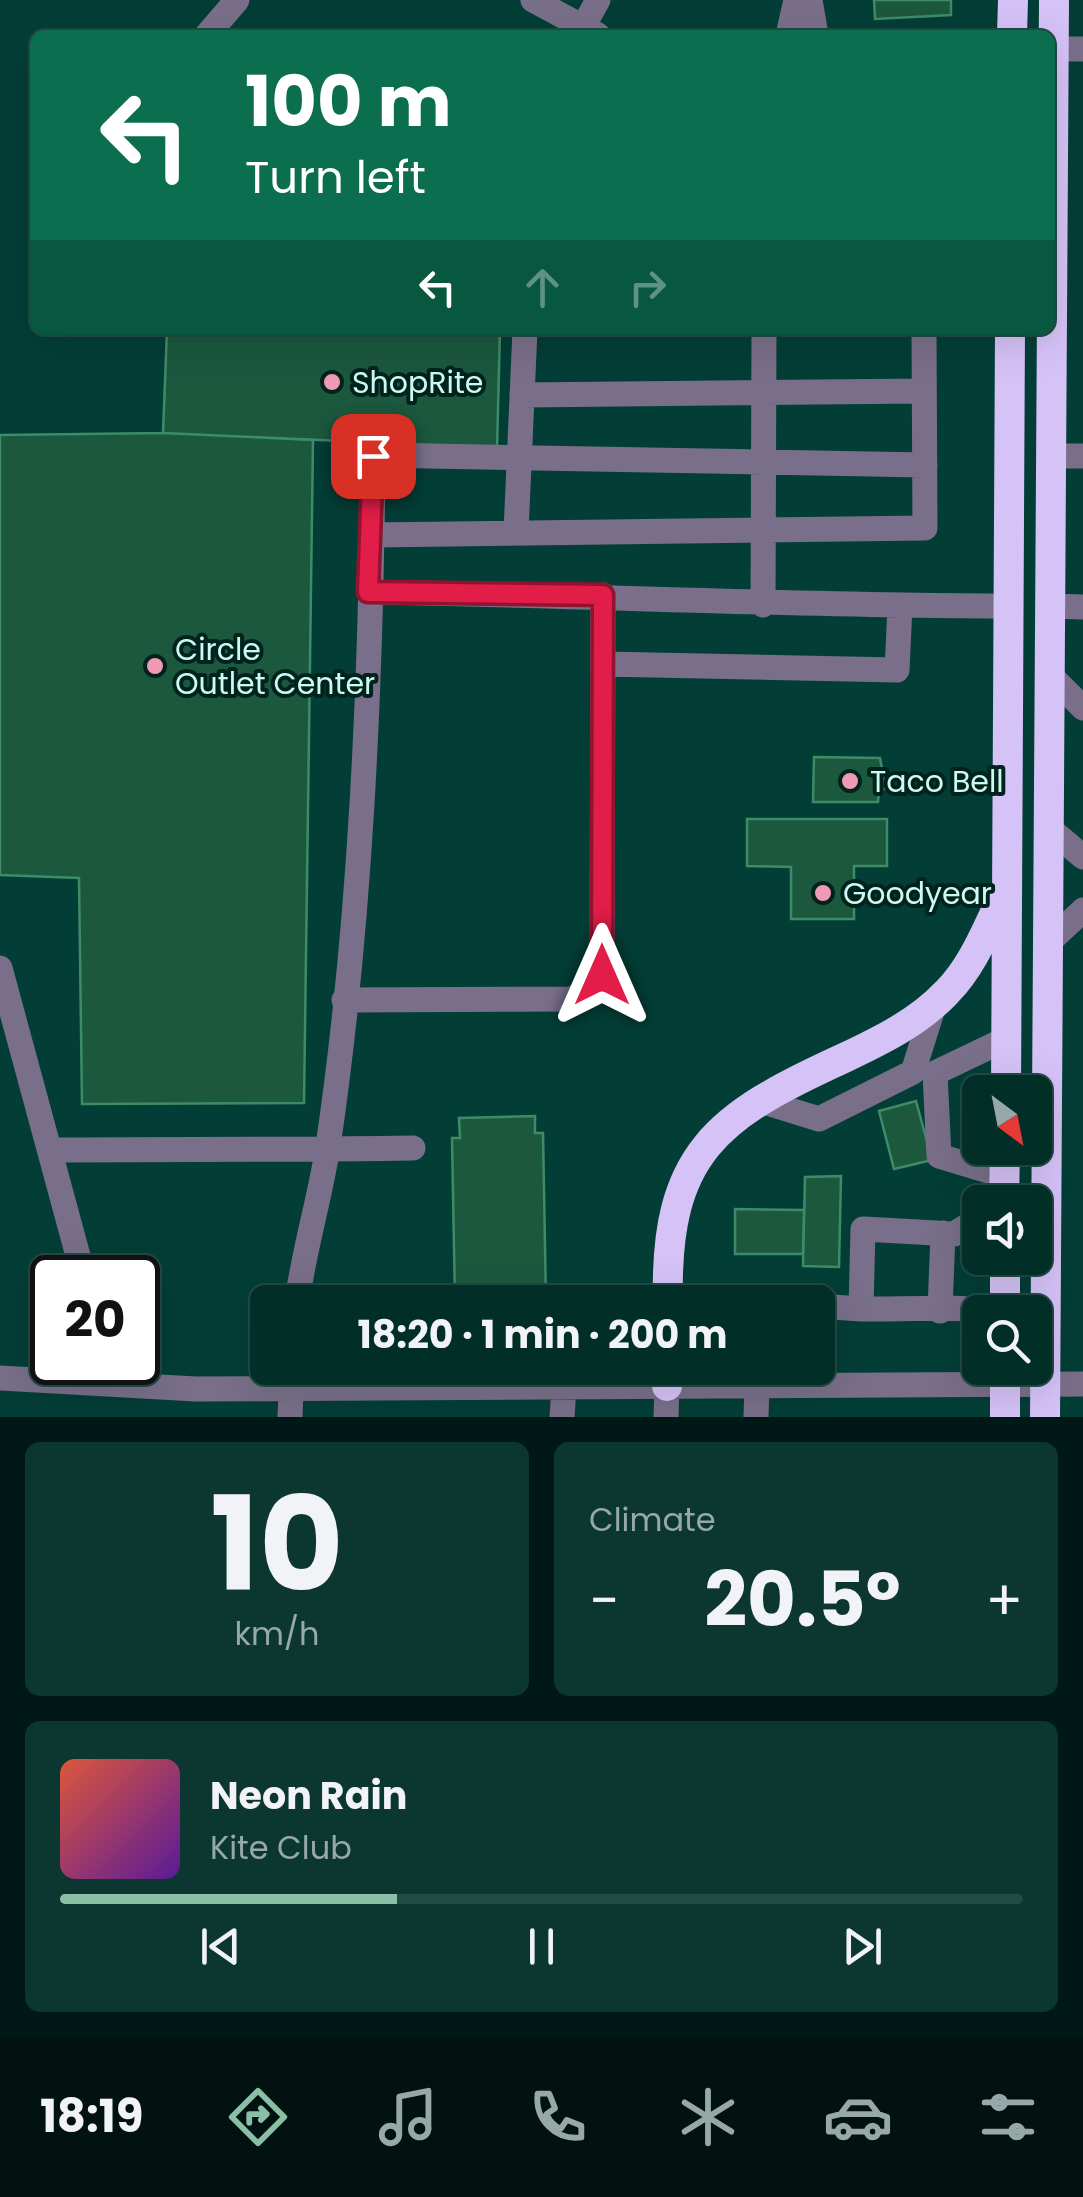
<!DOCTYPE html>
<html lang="en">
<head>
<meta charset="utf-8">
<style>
  :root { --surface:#022e28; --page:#0c3630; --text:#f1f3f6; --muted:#96a8a8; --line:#234a45; --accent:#8abfa5 }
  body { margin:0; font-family:Poppins,sans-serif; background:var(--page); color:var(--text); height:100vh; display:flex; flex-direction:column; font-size:38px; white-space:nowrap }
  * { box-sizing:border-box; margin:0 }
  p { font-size:32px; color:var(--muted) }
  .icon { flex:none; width:55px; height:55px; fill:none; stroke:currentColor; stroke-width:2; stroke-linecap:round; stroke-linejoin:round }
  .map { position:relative; height:1417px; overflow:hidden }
  .side { display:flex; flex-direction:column; gap:25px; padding:25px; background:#011916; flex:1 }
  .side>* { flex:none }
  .top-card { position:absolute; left:30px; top:30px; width:1025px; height:305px; border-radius:15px; box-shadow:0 10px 40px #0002,0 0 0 2px var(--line); background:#0b6e4f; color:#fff; overflow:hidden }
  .needle { width:65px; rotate:148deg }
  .controls { position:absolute; left:962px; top:1075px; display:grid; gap:20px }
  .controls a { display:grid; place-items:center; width:90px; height:90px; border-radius:15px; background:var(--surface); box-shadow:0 10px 40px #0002,0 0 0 2px var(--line); font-size:50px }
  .speed { position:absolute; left:30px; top:1255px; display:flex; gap:20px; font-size:50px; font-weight:700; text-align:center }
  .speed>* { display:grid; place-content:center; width:130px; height:130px; border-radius:50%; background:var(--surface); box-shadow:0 10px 40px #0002,0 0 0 2px var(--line); line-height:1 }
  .speed .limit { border:5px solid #111; border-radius:15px; background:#fff; color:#111 }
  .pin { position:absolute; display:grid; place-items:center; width:85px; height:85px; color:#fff; margin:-42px; border-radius:20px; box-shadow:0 5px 15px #0006 }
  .me { position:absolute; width:110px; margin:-55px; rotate:0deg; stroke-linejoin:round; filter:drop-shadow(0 0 8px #0008) }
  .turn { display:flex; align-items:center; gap:35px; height:210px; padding:0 50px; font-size:45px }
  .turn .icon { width:130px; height:130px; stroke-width:2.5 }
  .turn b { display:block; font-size:70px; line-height:85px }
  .lanes { display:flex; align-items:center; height:95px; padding:0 50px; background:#0003; justify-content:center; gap:50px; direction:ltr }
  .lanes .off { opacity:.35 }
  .big { font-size:75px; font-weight:700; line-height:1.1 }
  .side .widget { flex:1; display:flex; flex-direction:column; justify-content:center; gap:15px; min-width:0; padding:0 35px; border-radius:15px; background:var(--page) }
  .side .dial { align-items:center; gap:0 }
  .dial b { font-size:130px; line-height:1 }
  .song { display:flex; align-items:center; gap:30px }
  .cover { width:120px; height:120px; border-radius:15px; background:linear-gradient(135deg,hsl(10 70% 55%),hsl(270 70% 35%)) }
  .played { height:10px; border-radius:5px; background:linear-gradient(90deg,var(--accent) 35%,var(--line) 35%) }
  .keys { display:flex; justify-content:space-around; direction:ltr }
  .heat { display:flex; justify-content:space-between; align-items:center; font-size:55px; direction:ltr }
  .side .tiles { flex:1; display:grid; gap:25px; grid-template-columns:1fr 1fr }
  .widget:last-child { grid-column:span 2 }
  .trip { position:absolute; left:250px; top:1285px; width:585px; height:100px; border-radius:15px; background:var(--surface); box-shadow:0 10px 40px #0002,0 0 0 2px var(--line); font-weight:700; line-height:100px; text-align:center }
  .dock { display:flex; height:160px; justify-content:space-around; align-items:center; background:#011210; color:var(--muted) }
  .dock .icon { width:70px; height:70px }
  .dock .on { color:var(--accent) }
  .dock b { font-size:45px; color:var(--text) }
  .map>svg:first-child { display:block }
</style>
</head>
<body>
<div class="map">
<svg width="1083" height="1417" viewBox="0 0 1083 1417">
  <rect width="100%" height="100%" fill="#033e36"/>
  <path fill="#1b583e" stroke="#3e8b68" stroke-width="2.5" d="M874 0H951V15L875 19Z
    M167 330H500L497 448 163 433Z
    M163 433 313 440 304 1103 82 1104 79 878 0 875V435Z
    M814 757 880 758 886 789H879L878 802H813Z
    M747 819H887V866H854V919H791V867L747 866Z
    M916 1101 932 1160 894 1169 879 1111Z
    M535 1116V1133H543L546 1302H455L452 1138H460L459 1118Z
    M841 1176 839 1267 803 1266 805 1177Z
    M735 1209 804 1210 803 1254H735Z"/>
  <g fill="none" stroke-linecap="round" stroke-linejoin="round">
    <path stroke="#796f8a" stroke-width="25" d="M533 0 598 35
      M810 0 816 35
      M583 27 598 0
      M207 35 237 0
      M788 35 796 0
      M1053 49H1083
      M522 395 924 391
      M1051 456H1083
      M516 532 525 330
      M372 535 925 528 924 330
      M369 592C583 595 796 606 1010 606
      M763 605 764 330
      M1051 606 1083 607
      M603 664 897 670 900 606
      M1051 676 1083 708
      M1050 829 1083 857
      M1049 942 1083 910
      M0 968 84 1278
      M344 1000 569 999 593 991 602 975 603 595
      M757 1100 819 1119 913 1072 935 1002
      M50 1150C171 1149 292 1150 413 1148
      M1005 1176 939 1156 935 1073 1006 1039
      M582 1299V1302
      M297 1302C304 1249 320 1199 328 1146 361 922 371 682 373 455L925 465
      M818 1306 861 1309 863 1229 954 1234 980 1218
      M861 1309C888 1310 973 1305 991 1312
      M940 1311 943 1233
      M0 1378 196 1389 1083 1384
      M290 1417 292 1368
      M562 1417 564 1387
      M666 1417 667 1386
      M756 1417 757 1386"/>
    <path stroke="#d5c2f7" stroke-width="30" d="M1012 35 1013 0
      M1006 1092 1010 330
      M1004 1202 1005 1148
      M668 1302C664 1153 717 1116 844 1058 880 1041 919 1022 947 992 972 967 986 931 1001 900
      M1005 1312V1258
      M667 1386V1368
      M1005 1417V1368
      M1045 1417 1054 0"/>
  </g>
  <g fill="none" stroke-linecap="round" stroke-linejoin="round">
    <g stroke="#92132f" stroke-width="25">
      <path id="route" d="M373 456 368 592 603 595 602 975"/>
    </g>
    <use href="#route" stroke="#e11d48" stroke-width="18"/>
  </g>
  <g fill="#f19ab3" stroke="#02221d" stroke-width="4">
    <circle cx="332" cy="382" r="10"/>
    <circle cx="155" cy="666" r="10"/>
    <circle cx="850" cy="781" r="10"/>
    <circle cx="823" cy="893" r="10"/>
  </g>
  <g text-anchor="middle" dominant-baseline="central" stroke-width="8" stroke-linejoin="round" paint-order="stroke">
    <g font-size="30" fill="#cdfaf0" stroke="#02221d" text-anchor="start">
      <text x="352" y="382">ShopRite</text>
      <text x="175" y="649">Circle<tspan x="175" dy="34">Outlet Center</tspan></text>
      <text x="870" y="781">Taco Bell</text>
      <text x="843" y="893">Goodyear</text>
    </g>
  </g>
</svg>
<div class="controls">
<a><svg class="needle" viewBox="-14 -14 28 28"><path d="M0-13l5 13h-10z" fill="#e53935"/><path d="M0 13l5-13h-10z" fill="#96a8a8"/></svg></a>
<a><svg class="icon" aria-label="sound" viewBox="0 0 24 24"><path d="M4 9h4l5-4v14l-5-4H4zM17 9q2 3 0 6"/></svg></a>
<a><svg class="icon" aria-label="search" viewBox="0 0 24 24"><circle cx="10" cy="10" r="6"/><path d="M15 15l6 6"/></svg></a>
</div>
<div class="speed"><div class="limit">20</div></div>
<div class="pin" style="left:373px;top:456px;background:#d93025"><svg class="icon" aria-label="arrive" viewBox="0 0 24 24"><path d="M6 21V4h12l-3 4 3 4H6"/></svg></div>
<svg class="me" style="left:602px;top:975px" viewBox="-20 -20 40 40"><path d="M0-17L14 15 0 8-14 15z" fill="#e11d48" stroke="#fff" stroke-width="4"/></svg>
<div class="trip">18:20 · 1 min · 200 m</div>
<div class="top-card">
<div class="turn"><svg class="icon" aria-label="left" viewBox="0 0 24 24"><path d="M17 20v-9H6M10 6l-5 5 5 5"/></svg><div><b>100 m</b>Turn left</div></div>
<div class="lanes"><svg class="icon" aria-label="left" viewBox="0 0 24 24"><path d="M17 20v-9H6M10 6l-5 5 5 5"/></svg><svg class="icon off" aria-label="ahead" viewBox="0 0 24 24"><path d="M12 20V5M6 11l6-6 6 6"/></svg><svg class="icon off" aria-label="right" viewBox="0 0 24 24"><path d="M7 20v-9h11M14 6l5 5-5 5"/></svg></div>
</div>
</div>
<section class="side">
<div class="tiles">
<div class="widget dial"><b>10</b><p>km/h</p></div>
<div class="widget"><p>Climate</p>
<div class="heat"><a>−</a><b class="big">20.5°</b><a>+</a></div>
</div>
<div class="widget">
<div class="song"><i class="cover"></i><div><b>Neon Rain</b><p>Kite Club</p></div></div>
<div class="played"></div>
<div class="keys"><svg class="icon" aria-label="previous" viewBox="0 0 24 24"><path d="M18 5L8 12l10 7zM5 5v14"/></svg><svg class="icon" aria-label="pause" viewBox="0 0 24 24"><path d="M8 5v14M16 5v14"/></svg><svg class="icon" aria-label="next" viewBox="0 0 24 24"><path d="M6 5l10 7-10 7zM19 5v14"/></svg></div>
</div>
</div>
</section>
<nav class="dock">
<b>18:19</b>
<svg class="icon on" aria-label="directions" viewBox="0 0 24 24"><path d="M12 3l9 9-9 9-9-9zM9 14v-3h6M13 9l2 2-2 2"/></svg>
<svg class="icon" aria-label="music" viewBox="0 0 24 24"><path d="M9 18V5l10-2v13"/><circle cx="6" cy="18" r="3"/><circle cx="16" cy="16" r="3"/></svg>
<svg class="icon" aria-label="phone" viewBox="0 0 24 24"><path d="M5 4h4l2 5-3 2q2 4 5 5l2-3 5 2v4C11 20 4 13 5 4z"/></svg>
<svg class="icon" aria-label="climate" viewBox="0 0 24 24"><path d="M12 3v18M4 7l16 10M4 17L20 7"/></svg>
<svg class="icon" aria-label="car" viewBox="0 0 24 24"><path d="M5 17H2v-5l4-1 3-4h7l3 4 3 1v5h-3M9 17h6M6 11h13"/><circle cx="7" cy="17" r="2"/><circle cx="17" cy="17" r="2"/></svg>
<svg class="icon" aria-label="filters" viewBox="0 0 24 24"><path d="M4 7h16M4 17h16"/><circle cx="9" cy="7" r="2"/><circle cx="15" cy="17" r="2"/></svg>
</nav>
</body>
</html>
